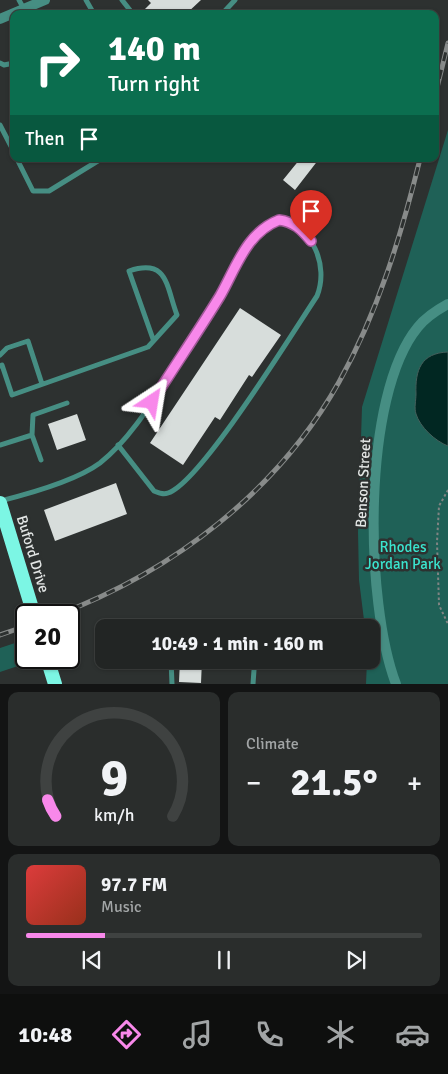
<!DOCTYPE html>
<html lang="en">
<head>
<meta charset="utf-8">
<style>
  :root { --surface:#222524; --page:#2a2d2c; --text:#f1f3f6; --muted:#a2a5a6; --line:#3f4241; --accent:#f888ea }
  body { margin:0; font-family:Signika,sans-serif; background:var(--page); color:var(--text); height:100vh; display:flex; flex-direction:column; font-size:19px; white-space:nowrap }
  * { box-sizing:border-box; margin:0 }
  p { font-size:16px; color:var(--muted) }
  .icon { flex:none; width:28px; height:28px; fill:none; stroke:currentColor; stroke-width:2; stroke-linecap:round; stroke-linejoin:round }
  .map { position:relative; height:684px; overflow:hidden }
  .panel { display:flex; flex-direction:column; gap:8px; padding:8px; background:#131414; flex:1 }
  .panel>* { flex:none }
  .top-card { position:absolute; left:10px; top:10px; width:429px; height:152px; border-radius:10px; box-shadow:0 1px 4px #0004,0 0 0 1px var(--line); background:#0b6e4f; color:#fff; overflow:hidden }
  .speed { position:absolute; left:15px; top:604px; display:flex; gap:10px; font-size:25px; font-weight:700; text-align:center }
  .speed>* { display:grid; place-content:center; width:65px; height:65px; border-radius:50%; background:var(--surface); box-shadow:0 1px 4px #0004,0 0 0 1px var(--line); line-height:1 }
  .speed .limit { border:2px solid #111; border-radius:8px; background:#fff; color:#111 }
  .pin { position:absolute; display:grid; place-items:center; width:42px; height:42px; color:#fff; margin:-51px -21px; border-radius:50% 50% 50% 0; rotate:-45deg; box-shadow:0 0 5px #0007 }
  .pin .icon { rotate:45deg }
  .me { position:absolute; width:55px; margin:-28px; rotate:33deg; stroke-linejoin:round; filter:drop-shadow(0 0 4px #0008) }
  .turn { display:flex; align-items:center; gap:18px; height:105px; padding:0 15px; font-size:22px }
  .turn .icon { width:65px; height:65px; stroke-width:2.5 }
  .turn b { display:block; font-size:35px; line-height:42px }
  .then { display:flex; align-items:center; height:48px; padding:0 15px; background:#0003; gap:10px; font-size:19px }
  .big { font-size:38px; font-weight:700; line-height:1.1 }
  .panel .tile { flex:1; display:flex; flex-direction:column; justify-content:center; gap:8px; min-width:0; padding:0 18px; border-radius:10px; background:var(--page) }
  .panel .dial { align-items:center; gap:0 }
  .dial svg { height:130px; overflow:visible; fill:none; stroke:var(--line); stroke-width:7; stroke-linecap:round; text-anchor:middle }
  .dial text { fill:var(--text); stroke:none }
  .song { display:flex; align-items:center; gap:15px }
  .cover { width:60px; height:60px; border-radius:8px; background:linear-gradient(135deg,hsl(0 70% 55%),hsl(10 70% 35%)) }
  .played { height:5px; border-radius:2px; background:linear-gradient(90deg,var(--accent) 20%,var(--line) 20%) }
  .keys { display:flex; justify-content:space-around; direction:ltr }
  .heat { display:flex; justify-content:space-between; align-items:center; font-size:28px; direction:ltr }
  .panel .tiles { flex:1; display:grid; gap:8px; grid-template-columns:1fr 1fr }
  .tile:last-child { grid-column:span 2 }
  .trip { position:absolute; left:95px; top:619px; width:285px; height:50px; border-radius:10px; background:var(--surface); box-shadow:0 1px 4px #0004,0 0 0 1px var(--line); font-weight:700; line-height:50px; text-align:center }
  .tab-bar { display:flex; height:80px; justify-content:space-around; align-items:center; background:#0e0f0e; color:var(--muted) }
  .tab-bar .icon { width:35px; height:35px }
  .tab-bar .current { color:var(--accent) }
  .tab-bar b { font-size:22px; color:var(--text) }
  .map>svg:first-child { display:block }
</style>
</head>
<body>
<div class="map">
<svg width="448" height="684" viewBox="0 0 448 684">
  <rect width="100%" height="100%" fill="#2d3130"/>
  <path fill="#1f6157" d="M448 130V684H366L367 660H371V628H365L359 580 358 532 362 407Z
    M18 642 24 664 0 672V648Z"/>
  <path fill="#012722" stroke="#45605c" d="M448 352V446C435 441 420 427 416 414 414 408 416 400 416 394 415 370 421 353 448 352Z"/>
  <path fill="#d7dddb" d="M148 0H201L186 14H146L143 11 151 3Z
    M300 159H319L295 190 283 180Z
    M240 308 281 335 252 377 249 375 220 420 215 417 183 465 150 443Z
    M77 414 86 440 57 450 48 424Z
    M116 483 127 514 55 541 44 510Z
    M180 660H202L201 683 179 682Z
    M267 660H299L296 669Z"/>
  <g fill="none" stroke-linecap="round" stroke-linejoin="round">
    <path stroke="#808483" stroke-width="2" stroke-dasharray="2.5 2.5" stroke-linecap="butt" d="M448 490 439 506 437 542 439 605 448 624"/>
    <path stroke="#468e83" stroke-width="5" d="M19 0 24 9
      M86 0 94 14
      M122 0 133 14
      M222 14 235 0
      M0 63 4 65 14 63
      M0 125 14 152
      M17 159 33 191H49L101 159
      M0 355 7 348 28 341 42 384
      M0 366 2 365 12 395 148 347 177 315C166 286 168 258 129 271L153 339
      M0 445 32 435
      M41 460 32 435 33 415 67 403
      M0 501C28 494 77 480 100 463 131 439 156 396 177 364 191 341 206 319 220 296 236 269 246 232 279 220 313 226 329 266 317 296 293 332 201 482 168 493 163 495 159 493 154 491L118 445
      M171 660 172 684
      M242 660 252 664 254 670 253 684"/>
    <path stroke="#468e83" stroke-width="10" d="M0 19 45 0
      M396 684C365 603 361 396 418 327 426 317 437 310 448 304"/>
    <path stroke="#7cf6e4" stroke-width="14" d="M0 503 34 615
      M47 658 55 684"/>
    <g stroke="#888b8a" stroke-width="5">
      <path id="rail" d="M435 96 448 43
        M57 615C174 571 278 491 339 382 378 312 401 236 420 159
        M0 635 26 626"/>
    </g>
    <use href="#rail" stroke="#2d3130" stroke-width="3" stroke-dasharray="9" stroke-linecap="butt"/>
  </g>
  <g fill="none" stroke-linecap="round" stroke-linejoin="round">
    <g stroke="#a15898" stroke-width="12">
      <path id="route" d="M152 402C174 367 198 332 220 296 236 268 246 233 279 220 294 222 301 229 311 241"/>
    </g>
    <use href="#route" stroke="#f888ea" stroke-width="9"/>
  </g>
  <g text-anchor="middle" dominant-baseline="central" stroke-width="5" stroke-linejoin="round" paint-order="stroke">
    <g font-size="15" fill="#e3e6e5" stroke="#2d3130">
      <text transform="translate(363 483) rotate(-87)">Benson Street</text>
      <text transform="translate(33 554) rotate(73)">Buford Drive</text>
    </g>
    <g font-size="15" fill="#3ae4ce" stroke="#2d3130">
      <text x="403" y="547">Rhodes<tspan x="403" dy="17">Jordan Park</tspan></text>
    </g>
  </g>
</svg>
<div class="speed"><div class="limit">20</div></div>
<div class="pin" style="left:311px;top:241px;background:#d93025"><svg class="icon" aria-label="arrive" viewBox="0 0 24 24"><path d="M6 21V4h12l-3 4 3 4H6"/></svg></div>
<svg class="me" style="left:152px;top:402px" viewBox="-20 -20 40 40"><path d="M0-17L14 15 0 8-14 15z" fill="#f888ea" stroke="#fff" stroke-width="4"/></svg>
<div class="trip">10:49 · 1 min · 160 m</div>
<div class="top-card">
<div class="turn"><svg class="icon" aria-label="right" viewBox="0 0 24 24"><path d="M7 20v-9h11M14 6l5 5-5 5"/></svg><div><b>140 m</b>Turn right</div></div>
<div class="then">Then<svg class="icon" aria-label="arrive" viewBox="0 0 24 24"><path d="M6 21V4h12l-3 4 3 4H6"/></svg></div>
</div>
</div>
<section class="panel">
<div class="tiles">
<div class="tile dial"><svg viewBox="0 0 100 80">
<path d="M14 69A42 42 0 1 1 86 69"/>
<path d="M14 69A42 42 0 0 1 9 59" stroke="#f888ea"/>
<text x="50" y="56" font-size="32" font-weight="700">9</text>
<text x="50" y="72" font-size="11">km/h</text>
</svg></div>
<div class="tile"><p>Climate</p>
<div class="heat"><a>−</a><b class="big">21.5°</b><a>+</a></div>
</div>
<div class="tile">
<div class="song"><i class="cover"></i><div><b>97.7 FM</b><p>Music</p></div></div>
<div class="played"></div>
<div class="keys"><svg class="icon" aria-label="previous" viewBox="0 0 24 24"><path d="M18 5L8 12l10 7zM5 5v14"/></svg><svg class="icon" aria-label="pause" viewBox="0 0 24 24"><path d="M8 5v14M16 5v14"/></svg><svg class="icon" aria-label="next" viewBox="0 0 24 24"><path d="M6 5l10 7-10 7zM19 5v14"/></svg></div>
</div>
</div>
</section>
<nav class="tab-bar">
<b>10:48</b>
<svg class="icon current" aria-label="directions" viewBox="0 0 24 24"><path d="M12 3l9 9-9 9-9-9zM9 14v-3h6M13 9l2 2-2 2"/></svg>
<svg class="icon" aria-label="music" viewBox="0 0 24 24"><path d="M9 18V5l10-2v13"/><circle cx="6" cy="18" r="3"/><circle cx="16" cy="16" r="3"/></svg>
<svg class="icon" aria-label="phone" viewBox="0 0 24 24"><path d="M5 4h4l2 5-3 2q2 4 5 5l2-3 5 2v4C11 20 4 13 5 4z"/></svg>
<svg class="icon" aria-label="climate" viewBox="0 0 24 24"><path d="M12 3v18M4 7l16 10M4 17L20 7"/></svg>
<svg class="icon" aria-label="car" viewBox="0 0 24 24"><path d="M5 17H2v-5l4-1 3-4h7l3 4 3 1v5h-3M9 17h6M6 11h13"/><circle cx="7" cy="17" r="2"/><circle cx="17" cy="17" r="2"/></svg>
</nav>
</body>
</html>
